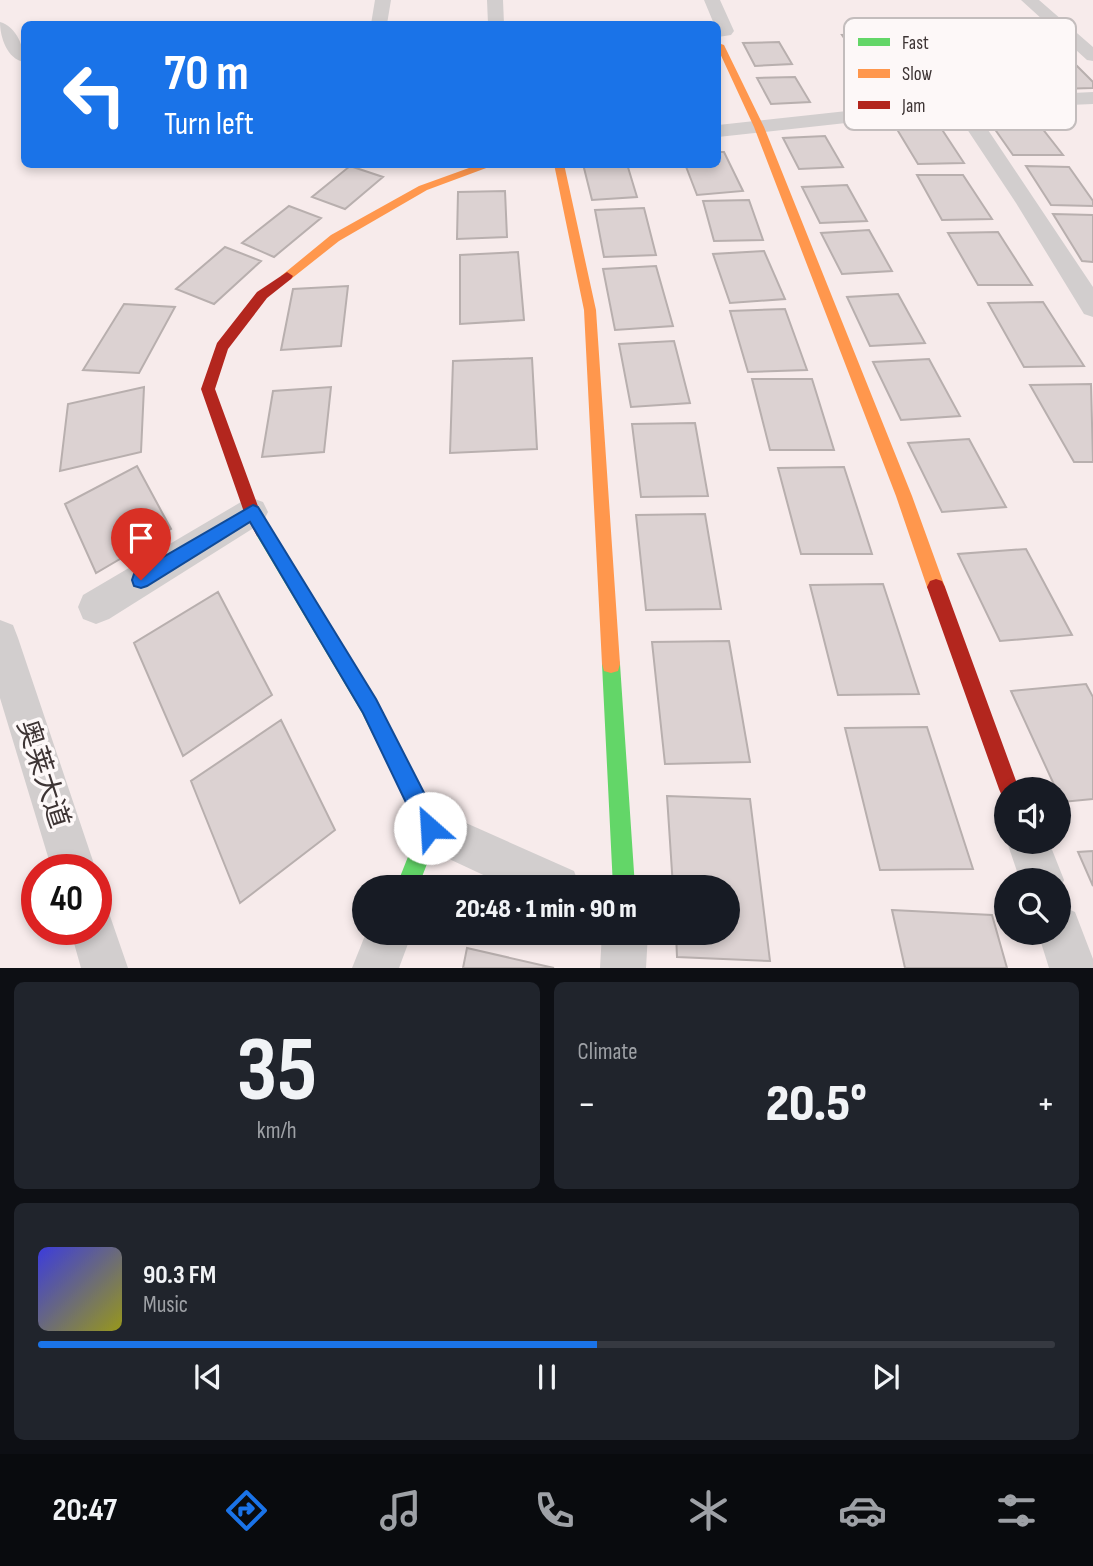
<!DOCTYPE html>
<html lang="en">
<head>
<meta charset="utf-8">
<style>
  :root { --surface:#171b24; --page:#20242c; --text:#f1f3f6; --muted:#9ea1a6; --line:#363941; --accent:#1a73e8 }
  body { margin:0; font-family:"Sofia Sans Condensed","Noto Sans SC",sans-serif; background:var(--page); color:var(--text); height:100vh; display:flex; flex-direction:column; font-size:26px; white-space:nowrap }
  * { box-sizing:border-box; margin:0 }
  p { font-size:23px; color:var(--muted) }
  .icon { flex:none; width:38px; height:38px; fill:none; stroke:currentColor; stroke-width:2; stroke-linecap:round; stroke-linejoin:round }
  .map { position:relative; height:968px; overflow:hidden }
  .drawer { display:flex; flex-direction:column; gap:14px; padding:14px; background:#0d0f14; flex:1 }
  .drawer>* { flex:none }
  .guide { position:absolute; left:21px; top:21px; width:700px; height:147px; border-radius:10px; box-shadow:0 4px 10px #0003; background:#1a73e8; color:#fff; overflow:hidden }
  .tools { position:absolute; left:994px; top:777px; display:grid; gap:14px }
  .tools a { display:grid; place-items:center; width:77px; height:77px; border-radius:50%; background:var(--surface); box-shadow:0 4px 10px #0003; font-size:35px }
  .speed { position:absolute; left:21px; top:854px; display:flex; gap:14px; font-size:35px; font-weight:700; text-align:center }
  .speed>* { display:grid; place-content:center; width:91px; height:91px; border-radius:50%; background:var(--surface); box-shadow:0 4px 10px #0003; line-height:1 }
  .speed .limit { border:10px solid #d22; background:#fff; color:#111 }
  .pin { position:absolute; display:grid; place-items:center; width:60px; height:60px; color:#fff; margin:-72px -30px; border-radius:50% 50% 50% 0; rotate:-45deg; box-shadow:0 0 7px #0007 }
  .pin .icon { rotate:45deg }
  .me { position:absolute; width:77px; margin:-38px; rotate:334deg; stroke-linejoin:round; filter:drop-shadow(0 0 5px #0008) }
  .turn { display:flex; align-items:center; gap:24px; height:147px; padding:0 28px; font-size:32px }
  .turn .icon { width:91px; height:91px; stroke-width:2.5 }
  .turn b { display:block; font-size:49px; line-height:60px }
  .big { font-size:52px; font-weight:800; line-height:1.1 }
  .drawer .card { flex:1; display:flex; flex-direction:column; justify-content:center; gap:10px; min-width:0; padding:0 24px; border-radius:10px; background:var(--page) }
  .drawer .dial { align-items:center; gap:0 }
  .dial b { font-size:91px; line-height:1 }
  .song { display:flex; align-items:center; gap:21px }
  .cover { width:84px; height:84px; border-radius:10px; background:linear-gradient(135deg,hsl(240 70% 55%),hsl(60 70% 35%)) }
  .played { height:7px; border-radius:4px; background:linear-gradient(90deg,var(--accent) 55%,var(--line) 55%) }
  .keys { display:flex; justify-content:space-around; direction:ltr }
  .heat { display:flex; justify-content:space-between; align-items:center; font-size:38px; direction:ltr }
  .drawer .tiles { flex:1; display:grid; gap:14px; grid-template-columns:1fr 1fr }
  .card:last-child { grid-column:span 2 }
  .trip { position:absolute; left:352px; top:875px; width:388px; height:70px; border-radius:35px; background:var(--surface); box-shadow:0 4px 10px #0003; font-weight:800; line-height:70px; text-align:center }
  .menu { display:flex; height:112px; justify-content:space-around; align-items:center; background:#090b0e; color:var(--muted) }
  .menu .icon { width:49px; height:49px }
  .menu .active { color:var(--accent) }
  .menu b { font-size:32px; color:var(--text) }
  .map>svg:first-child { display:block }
</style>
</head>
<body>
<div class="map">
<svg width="1093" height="968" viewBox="0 0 1093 968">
  <rect width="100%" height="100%" fill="#f7ebeb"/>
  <path fill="#dcd2d2" stroke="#b8afae" stroke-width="2" d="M876 34 893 56 857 57 842 35Z
    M779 42 792 64 755 66 743 43Z
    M1066 55 1093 82V88L1057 89 1025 56Z
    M795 77 810 102 771 104 757 78Z
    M987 118H1034L1063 155H1013Z
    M939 125 964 163 918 164 895 126Z
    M825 136 843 167 799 169 783 138Z
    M718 152H724L743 191 697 195 685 164H718Z
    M583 164H627L637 197 592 200Z
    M350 166 383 177 345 209 312 197Z
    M1026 166 1069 167 1093 201V206L1051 205Z
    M917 175H963L992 219 942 220Z
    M847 185 867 221 820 223 802 187Z
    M505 191 507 237 457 239 458 192Z
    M749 200 763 240 714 241 703 201Z
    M289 206 321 218 274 257 242 243Z
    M644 208 656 255 604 257 595 210Z
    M1053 214 1093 215V262L1082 261Z
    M869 230 892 271 842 274 821 233Z
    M998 232 1032 285H978L948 233Z
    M225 247 261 261 214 304 176 289Z
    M764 251 785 299 730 303 713 254Z
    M518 252 524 320 460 324V255Z
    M656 266 673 326 615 330 603 269Z
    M348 286 341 346 281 350 293 289Z
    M898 294 925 343 870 346 847 297Z
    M1043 302 1084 366 1024 367 988 303Z
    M124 304 175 307 139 373 83 370Z
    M785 309 807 370 748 372 730 311Z
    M674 341 690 403 631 407 619 344Z
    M532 358 537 449 450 453 453 361Z
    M929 359 960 416 901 420 873 362Z
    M752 379H812L834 450H770Z
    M1091 384 1093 462H1074L1030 385Z
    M144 387 141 452 60 471 68 404Z
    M331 387 324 452 262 457 273 391Z
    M695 423 708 496 641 497 632 424Z
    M969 439 1006 507 942 512 908 443Z
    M137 466 171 529 96 573 65 504Z
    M844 467 872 554H801L778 468Z
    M705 514 721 609 646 610 636 515Z
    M1026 549 1072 635 1000 641 958 554Z
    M883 584 919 694 838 695 810 585Z
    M218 592 272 695 183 756 134 643Z
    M729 641 750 762 665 764 652 642Z
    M1086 684 1093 697V799L1062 802 1011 691Z
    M281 720 335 830 240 903 191 781Z
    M927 727 973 869 880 870 845 728Z
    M667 796 750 799 770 961 677 957 676 933H728V887H673Z
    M1093 851V886L1078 852Z
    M892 910 992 915 1007 968H905Z
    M467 948 554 968H463Z"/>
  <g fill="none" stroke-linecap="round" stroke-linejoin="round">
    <path fill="#d2cece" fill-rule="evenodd" d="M375 0H391L387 24H371Z
      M487 0H503L504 24H488Z
      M704 0H720L734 31 731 35 718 37V24H714Z
      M1021 0H1039L1093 47V61L1087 60Z
      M0 22C17 27 24 47 24 62 7 59 0 37 0 22Z
      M909 28 915 29 966 98 1093 92V104L974 109 1093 287V317L1084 314 1016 203 955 111 718 137V125L948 100 900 33Z
      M252 498 263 502 268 512 263 522 109 619 96 624 83 619 78 607 83 595 241 502Z
      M0 620 13 625 18 638 96 870H52L0 698Z
      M430 807 574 871 580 887H509L415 843 409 828 415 813Z
      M1007 842H1049L1064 880 1059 893V880H1020Z
      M1059 905 1075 912 1093 959V968H1049L1038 933H1059Z
      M96 908 109 913 128 968H81L70 929H96Z
      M366 933H412L399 968H352Z
      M602 933H648L646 968H600Z"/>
    <path fill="#63d668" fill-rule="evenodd" d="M263 524 269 526 376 699 437 821 441 828 418 887H396L419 829 362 713 257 536 255 531 257 526Z
      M611 655 618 657 620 664 635 887H613L602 664 604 657Z"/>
    <path fill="#ff974d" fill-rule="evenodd" d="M718 43 724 45 764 127 912 496 945 587 942 593 936 595 930 593 927 587 896 496 754 127 718 49Z
      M480 164H497L427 190 339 241 291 279 287 280 281 276 331 235 419 186Z
      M554 164H564L596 310 620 664 618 671 611 673 604 671 602 664 584 310Z"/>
    <path fill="#b3261e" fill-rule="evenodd" d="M287 272 293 276 291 279 267 298 228 349 215 389 259 509 271 531 269 536 263 538 257 536 244 512 201 389 217 343 257 292Z
      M936 579 942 581 945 587 1019 789H1006V798L1002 796 999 789 927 587 930 581Z"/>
  </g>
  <path fill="#1a73e8" stroke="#114b97" stroke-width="2" d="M253 505 258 507 376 699 438 820 441 828 438 836 430 839 422 836 363 713 250 522 147 586 141 588 134 586 132 580 134 574Z"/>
  <g text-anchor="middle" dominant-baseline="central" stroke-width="7" stroke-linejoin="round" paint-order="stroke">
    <g font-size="28" fill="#3d3434" stroke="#fdf8f8">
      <text transform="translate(43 774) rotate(72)">奥莱大道</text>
    </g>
  </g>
  <rect x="844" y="18" width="232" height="112" rx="10" fill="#fdf8f8" stroke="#c3bdbd" stroke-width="2"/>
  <rect x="858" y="38" width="32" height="8" fill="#63d668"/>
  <rect x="858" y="69" width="32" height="9" fill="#ff974d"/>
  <rect x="858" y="101" width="32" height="8" fill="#b3261e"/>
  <g font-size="19" fill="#3d3434">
    <text x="902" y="49">Fast</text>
    <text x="902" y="80">Slow</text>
    <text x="902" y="112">Jam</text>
  </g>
</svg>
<div class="tools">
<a><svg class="icon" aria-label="sound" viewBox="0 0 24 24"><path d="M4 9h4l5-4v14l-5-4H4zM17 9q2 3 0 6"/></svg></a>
<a><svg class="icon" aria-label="search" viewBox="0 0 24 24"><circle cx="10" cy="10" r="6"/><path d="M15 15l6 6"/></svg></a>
</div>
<div class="speed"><div class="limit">40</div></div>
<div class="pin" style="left:141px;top:580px;background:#d93025"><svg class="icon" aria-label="arrive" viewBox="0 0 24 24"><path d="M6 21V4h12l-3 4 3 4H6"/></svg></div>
<svg class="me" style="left:430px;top:828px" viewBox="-20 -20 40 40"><circle r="19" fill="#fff"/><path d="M0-13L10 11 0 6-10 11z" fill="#1a73e8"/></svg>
<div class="trip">20:48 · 1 min · 90 m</div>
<div class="guide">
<div class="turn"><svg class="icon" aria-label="left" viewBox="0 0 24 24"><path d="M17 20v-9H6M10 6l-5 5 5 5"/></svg><div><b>70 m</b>Turn left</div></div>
</div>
</div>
<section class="drawer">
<div class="tiles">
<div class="card dial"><b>35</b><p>km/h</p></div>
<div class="card"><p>Climate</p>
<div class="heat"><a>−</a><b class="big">20.5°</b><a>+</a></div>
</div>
<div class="card">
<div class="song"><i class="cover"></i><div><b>90.3 FM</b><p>Music</p></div></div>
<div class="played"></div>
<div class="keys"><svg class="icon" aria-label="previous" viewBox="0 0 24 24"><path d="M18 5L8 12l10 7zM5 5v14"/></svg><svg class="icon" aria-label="pause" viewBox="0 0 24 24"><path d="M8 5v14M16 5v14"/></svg><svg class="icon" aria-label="next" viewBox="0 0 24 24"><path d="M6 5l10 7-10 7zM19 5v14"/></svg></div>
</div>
</div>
</section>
<nav class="menu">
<b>20:47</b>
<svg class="icon active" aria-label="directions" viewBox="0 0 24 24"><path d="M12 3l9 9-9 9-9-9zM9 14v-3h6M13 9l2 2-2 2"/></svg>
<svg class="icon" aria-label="music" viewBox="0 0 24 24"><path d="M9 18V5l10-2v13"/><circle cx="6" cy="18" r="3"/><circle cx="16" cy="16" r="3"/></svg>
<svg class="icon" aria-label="phone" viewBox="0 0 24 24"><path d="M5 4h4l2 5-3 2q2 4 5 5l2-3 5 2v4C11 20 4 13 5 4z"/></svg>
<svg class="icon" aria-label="climate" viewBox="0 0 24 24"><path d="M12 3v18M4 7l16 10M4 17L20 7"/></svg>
<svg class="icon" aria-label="car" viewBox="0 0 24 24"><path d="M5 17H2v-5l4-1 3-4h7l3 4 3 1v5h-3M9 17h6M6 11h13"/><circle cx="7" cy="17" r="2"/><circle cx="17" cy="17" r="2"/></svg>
<svg class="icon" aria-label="filters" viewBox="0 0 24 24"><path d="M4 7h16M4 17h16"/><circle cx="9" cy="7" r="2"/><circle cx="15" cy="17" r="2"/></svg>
</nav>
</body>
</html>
